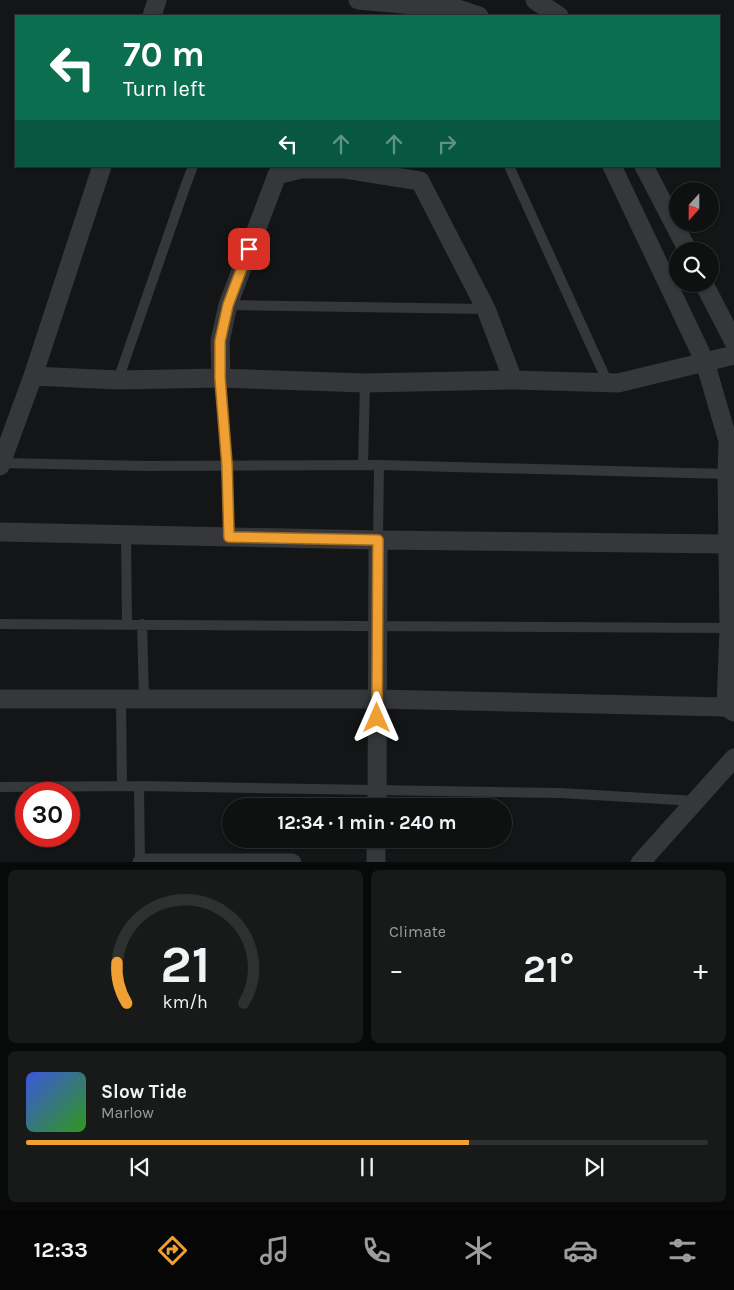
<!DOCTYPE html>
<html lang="en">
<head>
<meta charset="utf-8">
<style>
  :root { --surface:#0f1010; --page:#181919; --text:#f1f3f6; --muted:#9b9d9f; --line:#2f3030; --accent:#f0a032 }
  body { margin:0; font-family:Karla,sans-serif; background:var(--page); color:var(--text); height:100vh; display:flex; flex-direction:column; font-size:19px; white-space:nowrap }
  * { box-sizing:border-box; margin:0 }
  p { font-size:16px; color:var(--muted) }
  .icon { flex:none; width:28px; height:28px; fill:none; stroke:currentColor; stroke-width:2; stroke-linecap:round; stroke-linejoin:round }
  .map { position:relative; height:862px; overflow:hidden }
  .side { display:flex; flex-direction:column; gap:8px; padding:8px; background:#080909; flex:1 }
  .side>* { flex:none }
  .guide { position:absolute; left:15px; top:15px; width:705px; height:152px; border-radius:0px; box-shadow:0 1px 4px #0004,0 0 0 1px var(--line); background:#0b6e4f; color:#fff; overflow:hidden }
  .needle { width:32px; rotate:201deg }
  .controls { position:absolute; left:669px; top:182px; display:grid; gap:10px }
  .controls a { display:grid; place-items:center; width:50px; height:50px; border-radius:50%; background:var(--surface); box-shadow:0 1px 4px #0004,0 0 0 1px var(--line); font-size:25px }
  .speed { position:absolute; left:15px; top:782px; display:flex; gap:10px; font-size:25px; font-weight:700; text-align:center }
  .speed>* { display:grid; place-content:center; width:65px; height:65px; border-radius:50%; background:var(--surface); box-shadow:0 1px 4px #0004,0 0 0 1px var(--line); line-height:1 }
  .speed .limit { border:8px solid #d22; background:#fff; color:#111 }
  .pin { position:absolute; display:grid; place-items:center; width:42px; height:42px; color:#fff; margin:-21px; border-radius:10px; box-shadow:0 2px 8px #0006 }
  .me { position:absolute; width:55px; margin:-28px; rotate:0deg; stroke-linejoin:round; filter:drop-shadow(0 0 4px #0008) }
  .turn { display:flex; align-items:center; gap:18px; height:105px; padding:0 25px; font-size:22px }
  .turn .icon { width:65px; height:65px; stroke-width:2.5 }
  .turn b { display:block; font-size:35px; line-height:42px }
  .lanes { display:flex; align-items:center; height:48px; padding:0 25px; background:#0003; justify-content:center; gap:25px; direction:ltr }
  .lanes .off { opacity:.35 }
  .big { font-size:38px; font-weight:700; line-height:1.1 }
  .side .widget { flex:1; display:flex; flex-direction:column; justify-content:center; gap:8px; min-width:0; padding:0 18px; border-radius:8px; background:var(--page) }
  .side .dial { align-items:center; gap:0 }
  .dial svg { height:130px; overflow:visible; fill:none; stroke:var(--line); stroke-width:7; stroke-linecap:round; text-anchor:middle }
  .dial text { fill:var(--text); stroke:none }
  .song { display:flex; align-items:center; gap:15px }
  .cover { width:60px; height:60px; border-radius:8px; background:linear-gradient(135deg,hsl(230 70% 55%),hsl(110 70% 35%)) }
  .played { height:5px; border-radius:2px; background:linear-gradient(90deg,var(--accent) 65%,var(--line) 65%) }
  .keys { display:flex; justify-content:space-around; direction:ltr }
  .heat { display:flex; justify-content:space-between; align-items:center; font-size:28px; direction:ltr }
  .side .tiles { flex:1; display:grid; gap:8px; grid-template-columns:1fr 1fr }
  .widget:last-child { grid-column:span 2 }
  .trip { position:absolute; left:222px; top:798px; width:290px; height:50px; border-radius:25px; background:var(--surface); box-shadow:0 1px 4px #0004,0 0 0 1px var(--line); font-weight:700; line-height:50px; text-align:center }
  .tab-bar { display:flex; height:80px; justify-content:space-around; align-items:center; background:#060606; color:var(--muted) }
  .tab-bar .icon { width:35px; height:35px }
  .tab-bar .on { color:var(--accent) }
  .tab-bar b { font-size:22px; color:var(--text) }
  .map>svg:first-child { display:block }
</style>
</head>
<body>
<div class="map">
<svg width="734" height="863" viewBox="0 0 734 863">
  <rect width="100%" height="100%" fill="#141516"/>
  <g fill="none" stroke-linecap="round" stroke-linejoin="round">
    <path stroke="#35373b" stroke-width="10" d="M509 166 608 383
      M228 305 486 309
      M221 378 227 465 229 537
      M118 380 185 187 193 166
      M1 463 148 466 379 465 727 474
      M363 465 365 383
      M126 536 127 624
      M378 540 379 465
      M0 624 729 628
      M142 624 144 699
      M121 698 122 786
      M139 786 140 863
      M0 787 139 786 560 793 696 801"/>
    <path stroke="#35373b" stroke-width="19" d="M358 0 458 9 479 16
      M535 0 559 16
      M152 16 157 0
      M612 166 705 362 728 441 727 474 729 628 726 707
      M644 166 688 251
      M704 284 734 342
      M33 376 118 380 221 378 365 383 513 380 618 383 734 355
      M221 378 220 341 228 305 277 175 301 169H345L420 181 486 309 513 380
      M0 466 33 376 102 166
      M0 532 378 540 728 544
      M0 699H377L726 707 734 712
      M377 806 378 540
      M142 863H292
      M376 863V839
      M640 863 734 758"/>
  </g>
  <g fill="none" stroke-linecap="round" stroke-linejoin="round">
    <g stroke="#9c6820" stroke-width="12">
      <path id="route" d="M249 249 228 305 220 341V378L227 465 229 537 378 540 377 718"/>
    </g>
    <use href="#route" stroke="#f0a032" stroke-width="9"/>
  </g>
</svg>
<div class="controls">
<a><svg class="needle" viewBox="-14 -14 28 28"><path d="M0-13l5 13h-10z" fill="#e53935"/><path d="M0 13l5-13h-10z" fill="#9b9d9f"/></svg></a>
<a><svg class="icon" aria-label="search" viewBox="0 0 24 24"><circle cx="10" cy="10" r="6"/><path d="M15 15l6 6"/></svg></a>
</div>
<div class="speed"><div class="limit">30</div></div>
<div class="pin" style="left:249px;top:249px;background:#d93025"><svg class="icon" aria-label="arrive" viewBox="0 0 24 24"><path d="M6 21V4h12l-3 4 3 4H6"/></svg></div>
<svg class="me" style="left:377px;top:718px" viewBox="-20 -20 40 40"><path d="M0-17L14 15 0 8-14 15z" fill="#f0a032" stroke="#fff" stroke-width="4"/></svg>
<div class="trip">12:34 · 1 min · 240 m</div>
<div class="guide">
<div class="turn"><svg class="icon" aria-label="left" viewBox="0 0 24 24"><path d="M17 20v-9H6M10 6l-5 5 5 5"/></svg><div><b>70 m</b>Turn left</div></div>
<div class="lanes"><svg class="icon" aria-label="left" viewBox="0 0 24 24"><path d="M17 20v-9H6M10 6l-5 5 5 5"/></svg><svg class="icon off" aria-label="ahead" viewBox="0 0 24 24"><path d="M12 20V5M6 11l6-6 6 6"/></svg><svg class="icon off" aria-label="ahead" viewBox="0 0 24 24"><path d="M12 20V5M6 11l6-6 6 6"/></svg><svg class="icon off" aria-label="right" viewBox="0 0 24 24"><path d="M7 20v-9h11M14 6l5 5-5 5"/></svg></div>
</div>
</div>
<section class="side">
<div class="tiles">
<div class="widget dial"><svg viewBox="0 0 100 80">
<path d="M14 69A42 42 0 1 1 86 69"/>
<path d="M14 69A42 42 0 0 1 8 44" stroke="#f0a032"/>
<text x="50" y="56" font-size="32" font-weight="700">21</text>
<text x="50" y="72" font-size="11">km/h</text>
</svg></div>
<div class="widget"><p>Climate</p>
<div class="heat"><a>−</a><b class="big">21°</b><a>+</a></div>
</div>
<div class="widget">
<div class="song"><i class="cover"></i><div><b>Slow Tide</b><p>Marlow</p></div></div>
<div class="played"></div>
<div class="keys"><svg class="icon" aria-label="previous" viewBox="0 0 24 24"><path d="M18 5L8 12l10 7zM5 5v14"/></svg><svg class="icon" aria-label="pause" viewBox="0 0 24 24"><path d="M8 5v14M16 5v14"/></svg><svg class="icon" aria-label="next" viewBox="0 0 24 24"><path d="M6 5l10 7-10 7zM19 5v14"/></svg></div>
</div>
</div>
</section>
<nav class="tab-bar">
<b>12:33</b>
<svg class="icon on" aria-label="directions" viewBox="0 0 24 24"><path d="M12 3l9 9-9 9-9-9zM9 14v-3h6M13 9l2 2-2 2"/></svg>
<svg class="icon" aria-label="music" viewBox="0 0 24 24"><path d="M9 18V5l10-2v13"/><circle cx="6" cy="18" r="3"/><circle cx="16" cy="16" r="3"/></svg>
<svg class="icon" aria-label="phone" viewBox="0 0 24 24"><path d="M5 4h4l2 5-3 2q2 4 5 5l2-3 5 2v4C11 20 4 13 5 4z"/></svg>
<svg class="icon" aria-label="climate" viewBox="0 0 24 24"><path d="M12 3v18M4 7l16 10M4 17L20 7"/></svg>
<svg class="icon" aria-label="car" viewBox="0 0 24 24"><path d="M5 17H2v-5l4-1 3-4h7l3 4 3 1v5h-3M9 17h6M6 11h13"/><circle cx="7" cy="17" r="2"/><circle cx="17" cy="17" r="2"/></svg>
<svg class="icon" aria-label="filters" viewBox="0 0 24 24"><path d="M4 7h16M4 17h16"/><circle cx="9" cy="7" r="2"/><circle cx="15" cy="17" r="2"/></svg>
</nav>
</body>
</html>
